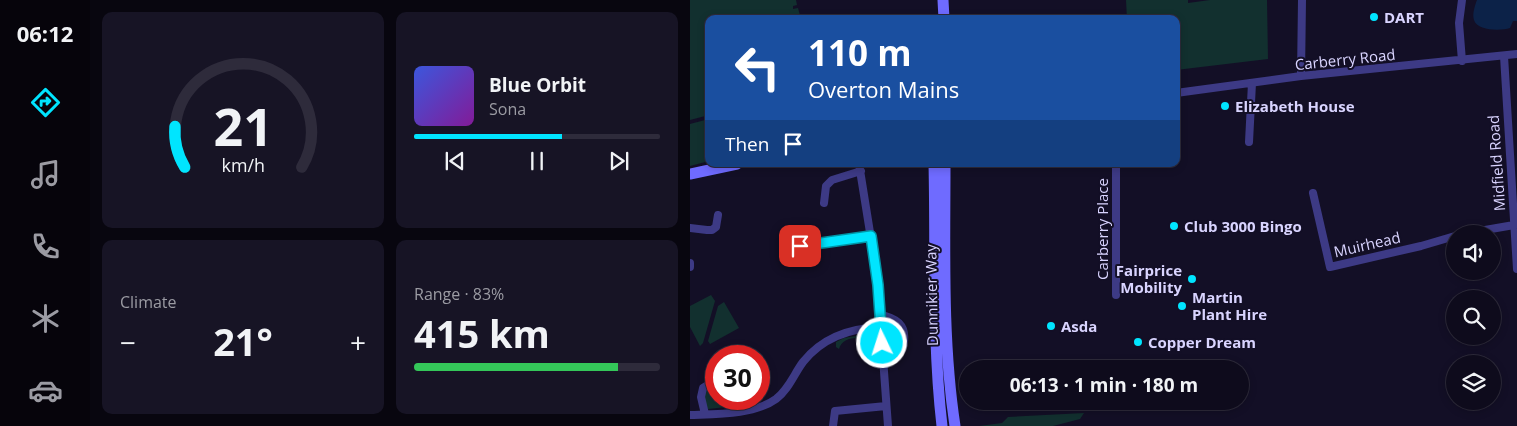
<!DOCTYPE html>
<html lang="en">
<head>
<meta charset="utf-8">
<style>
  :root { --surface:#0e0b1c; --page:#171425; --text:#f1f3f6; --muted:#9b9ba3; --line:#2e2b3b; --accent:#00e5ff }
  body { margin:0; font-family:"Open Sans",sans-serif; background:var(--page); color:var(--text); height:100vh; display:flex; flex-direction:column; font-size:19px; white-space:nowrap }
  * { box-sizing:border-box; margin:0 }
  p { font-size:16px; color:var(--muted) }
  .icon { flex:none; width:28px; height:28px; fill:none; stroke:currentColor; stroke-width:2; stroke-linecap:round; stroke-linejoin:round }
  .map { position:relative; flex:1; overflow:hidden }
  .sheet { display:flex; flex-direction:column; gap:12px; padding:12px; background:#08060f; width:600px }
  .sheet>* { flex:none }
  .hud { position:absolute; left:15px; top:15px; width:475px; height:152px; border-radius:10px; box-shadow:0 2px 8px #0003,0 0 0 1px var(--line); background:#1a4fa0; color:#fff; overflow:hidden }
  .fabs { position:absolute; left:756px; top:225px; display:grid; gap:10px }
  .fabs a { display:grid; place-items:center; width:55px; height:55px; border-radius:50%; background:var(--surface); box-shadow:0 2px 8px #0003,0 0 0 1px var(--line); font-size:25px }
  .speed { position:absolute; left:15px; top:345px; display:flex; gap:10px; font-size:25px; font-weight:700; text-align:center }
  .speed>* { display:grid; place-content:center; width:65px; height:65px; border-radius:50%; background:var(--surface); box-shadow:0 2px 8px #0003,0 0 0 1px var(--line); line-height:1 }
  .speed .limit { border:8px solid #d22; background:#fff; color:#111 }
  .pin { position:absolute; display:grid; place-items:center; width:42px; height:42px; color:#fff; margin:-21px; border-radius:10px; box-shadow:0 2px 8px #0006 }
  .me { position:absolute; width:55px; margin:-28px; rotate:356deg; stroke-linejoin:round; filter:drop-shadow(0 0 4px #0008) }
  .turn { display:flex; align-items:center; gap:18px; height:105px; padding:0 20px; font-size:22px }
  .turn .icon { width:65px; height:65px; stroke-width:2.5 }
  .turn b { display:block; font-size:35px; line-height:42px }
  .then { display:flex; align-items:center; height:48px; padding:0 20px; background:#0003; gap:10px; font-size:19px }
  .big { font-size:38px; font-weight:700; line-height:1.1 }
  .sheet .widget { flex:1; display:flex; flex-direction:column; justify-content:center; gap:8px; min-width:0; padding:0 18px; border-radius:10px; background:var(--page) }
  .sheet .dial { align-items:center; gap:0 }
  .dial svg { height:130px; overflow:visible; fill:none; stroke:var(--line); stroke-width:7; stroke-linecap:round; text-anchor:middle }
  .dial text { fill:var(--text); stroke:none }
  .song { display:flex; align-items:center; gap:15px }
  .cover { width:60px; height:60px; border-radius:8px; background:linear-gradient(135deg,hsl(230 70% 55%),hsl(290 70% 35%)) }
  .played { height:5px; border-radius:2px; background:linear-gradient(90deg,var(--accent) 60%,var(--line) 60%) }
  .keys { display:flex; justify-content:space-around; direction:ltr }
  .heat { display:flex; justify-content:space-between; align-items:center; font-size:28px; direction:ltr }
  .charge { height:8px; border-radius:4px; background:linear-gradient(90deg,#34c759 83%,var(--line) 0) }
  .sheet .tiles { flex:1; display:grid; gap:12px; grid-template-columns:repeat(2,1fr) }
  .trip { position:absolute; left:269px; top:360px; width:290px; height:50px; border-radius:25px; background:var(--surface); box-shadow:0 2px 8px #0003,0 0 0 1px var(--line); font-weight:700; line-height:50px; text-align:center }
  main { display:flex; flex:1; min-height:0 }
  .dock { display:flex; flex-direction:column; width:90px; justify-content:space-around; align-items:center; background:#06040b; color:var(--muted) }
  .dock .icon { width:35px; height:35px }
  .dock .selected { color:var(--accent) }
  .dock b { font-size:22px; color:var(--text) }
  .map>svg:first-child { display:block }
</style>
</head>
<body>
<main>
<nav class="dock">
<b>06:12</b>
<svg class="icon selected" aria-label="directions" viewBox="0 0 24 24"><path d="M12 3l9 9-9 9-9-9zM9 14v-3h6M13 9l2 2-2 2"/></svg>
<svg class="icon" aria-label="music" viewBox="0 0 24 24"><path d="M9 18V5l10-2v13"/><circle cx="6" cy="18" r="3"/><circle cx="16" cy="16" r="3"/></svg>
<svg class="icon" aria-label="phone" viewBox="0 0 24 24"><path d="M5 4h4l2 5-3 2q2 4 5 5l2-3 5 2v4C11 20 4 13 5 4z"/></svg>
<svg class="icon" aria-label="climate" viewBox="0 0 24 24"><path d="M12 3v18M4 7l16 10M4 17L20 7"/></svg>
<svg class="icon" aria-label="car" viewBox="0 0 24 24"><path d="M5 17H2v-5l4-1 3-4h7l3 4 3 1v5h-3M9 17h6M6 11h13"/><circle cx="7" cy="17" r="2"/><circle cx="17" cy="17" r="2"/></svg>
</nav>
<section class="sheet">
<div class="tiles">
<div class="widget dial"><svg viewBox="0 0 100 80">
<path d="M14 69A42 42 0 1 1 86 69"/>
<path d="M14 69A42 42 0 0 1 8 44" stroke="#00e5ff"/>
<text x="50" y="56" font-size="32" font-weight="700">21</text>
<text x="50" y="72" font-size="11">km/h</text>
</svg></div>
<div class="widget">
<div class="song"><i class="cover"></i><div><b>Blue Orbit</b><p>Sona</p></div></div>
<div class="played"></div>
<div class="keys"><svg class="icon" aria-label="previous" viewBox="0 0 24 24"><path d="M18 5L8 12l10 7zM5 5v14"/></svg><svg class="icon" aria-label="pause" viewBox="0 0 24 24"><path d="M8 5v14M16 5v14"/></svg><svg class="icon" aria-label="next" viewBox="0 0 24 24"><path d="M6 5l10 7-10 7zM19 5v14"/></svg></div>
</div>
<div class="widget"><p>Climate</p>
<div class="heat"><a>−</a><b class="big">21°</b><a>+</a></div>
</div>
<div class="widget"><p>Range · 83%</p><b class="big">415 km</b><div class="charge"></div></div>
</div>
</section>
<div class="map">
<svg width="827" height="426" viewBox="0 0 827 426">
  <rect width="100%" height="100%" fill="#130f26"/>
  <path fill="#12302f" d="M0 0H106L107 5 103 6V9L108 8 111 19H19V115L0 120Z
    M436 0H498V3L520 0H577L578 59 486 70V19H437Z
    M19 119V132L17 133 19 161 0 166V124Z
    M21 295 25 301 13 343 10 346 0 327V306Z
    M34 302 49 328 20 344 18 341 28 306Z
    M198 320C211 326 216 343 204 352L197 350 196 321Z
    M177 334 181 335 187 342V360L174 361C179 351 177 343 167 338 159 338 151 341 149 349L146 347V342L154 338Z
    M23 385 26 389V399H51L55 405 18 409 15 405V391Z
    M394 413 390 419 363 426H289L312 423 318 417Z"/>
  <path fill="#0c2248" d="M787 0H827V21H823L820 28C811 31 787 31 784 20 782 14 785 5 787 0Z"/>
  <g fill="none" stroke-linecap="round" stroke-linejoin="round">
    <path stroke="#3d3a85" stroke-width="8" d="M772 0 769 23 772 61
      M814 56 827 269
      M611 76 612 0
      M486 93 611 76 827 54
      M559 142 562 83
      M169 164 187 276 198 426
      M426 164V295
      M623 193 640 267 731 246 765 236
      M134 203 136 186 142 180 171 171
      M0 228 17 230H22L26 227 28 215
      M772 234 824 225
      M110 246 181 235
      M0 263V267
      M190 315C196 316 203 318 209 323 217 331 216 350 205 356 201 357 196 357 192 358
      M15 414 11 397 13 388 26 380
      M0 415C26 414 64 415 86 399 99 389 104 374 113 362 132 338 161 328 191 327
      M143 426 145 411 196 406"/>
    <path stroke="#6f6bff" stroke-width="11" d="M253 0 254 19
      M244 164C246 251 242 339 252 426
      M255 164C255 251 252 340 265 426
      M0 174 47 164"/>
  </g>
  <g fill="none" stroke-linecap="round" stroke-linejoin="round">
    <g stroke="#0095a6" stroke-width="12">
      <path id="route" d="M110 246 181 236 188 285 192 343"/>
    </g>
    <use href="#route" stroke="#00e5ff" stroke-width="9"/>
  </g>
  <g fill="#00e5ff" stroke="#130f26" stroke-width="2">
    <circle cx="684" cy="17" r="5"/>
    <circle cx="535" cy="106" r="5"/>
    <circle cx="484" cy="226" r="5"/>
    <circle cx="502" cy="279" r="5"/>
    <circle cx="492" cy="306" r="5"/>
    <circle cx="361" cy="326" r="5"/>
    <circle cx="448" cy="342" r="5"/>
  </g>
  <g text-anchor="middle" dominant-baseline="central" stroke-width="4" stroke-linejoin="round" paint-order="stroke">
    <g font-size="15" font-weight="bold" fill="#d9d4ff" stroke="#130f26" text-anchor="start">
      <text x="694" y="17">DART</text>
      <text x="545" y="106">Elizabeth House</text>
      <text x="494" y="226">Club 3000 Bingo</text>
      <text x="492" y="270" text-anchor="end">Fairprice<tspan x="492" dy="17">Mobility</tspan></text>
      <text x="502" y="297">Martin<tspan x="502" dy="17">Plant Hire</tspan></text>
      <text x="371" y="326">Asda</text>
      <text x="458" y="342">Copper Dream</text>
    </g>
    <g font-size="15" fill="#d9d4ff" stroke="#130f26">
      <text transform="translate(655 59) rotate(-6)">Carberry Road</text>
      <text transform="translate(806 163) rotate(-94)">Midfield Road</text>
      <text transform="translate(412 229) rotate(-90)">Carberry Place</text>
      <text transform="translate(677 244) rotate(-13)">Muirhead</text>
      <text transform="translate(241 295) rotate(-91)">Dunnikier Way</text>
    </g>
  </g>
</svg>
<div class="fabs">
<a><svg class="icon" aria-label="sound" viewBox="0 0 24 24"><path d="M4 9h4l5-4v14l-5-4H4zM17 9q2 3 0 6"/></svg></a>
<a><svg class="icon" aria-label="search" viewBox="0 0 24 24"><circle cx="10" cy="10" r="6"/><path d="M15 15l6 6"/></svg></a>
<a><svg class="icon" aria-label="layers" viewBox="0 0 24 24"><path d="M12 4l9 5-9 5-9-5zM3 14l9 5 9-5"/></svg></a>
</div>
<div class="speed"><div class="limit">30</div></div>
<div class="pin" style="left:110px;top:246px;background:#d93025"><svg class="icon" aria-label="arrive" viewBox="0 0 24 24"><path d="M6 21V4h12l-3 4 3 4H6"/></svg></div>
<svg class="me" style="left:192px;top:343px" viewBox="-20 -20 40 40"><circle r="17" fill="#00e5ff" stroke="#fff" stroke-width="3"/><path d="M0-11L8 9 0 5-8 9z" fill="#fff"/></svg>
<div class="trip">06:13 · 1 min · 180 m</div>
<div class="hud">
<div class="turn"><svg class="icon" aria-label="left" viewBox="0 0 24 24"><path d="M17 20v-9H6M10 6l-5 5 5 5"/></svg><div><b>110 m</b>Overton Mains</div></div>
<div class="then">Then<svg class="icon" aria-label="arrive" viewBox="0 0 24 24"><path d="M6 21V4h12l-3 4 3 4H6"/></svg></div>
</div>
</div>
</main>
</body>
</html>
